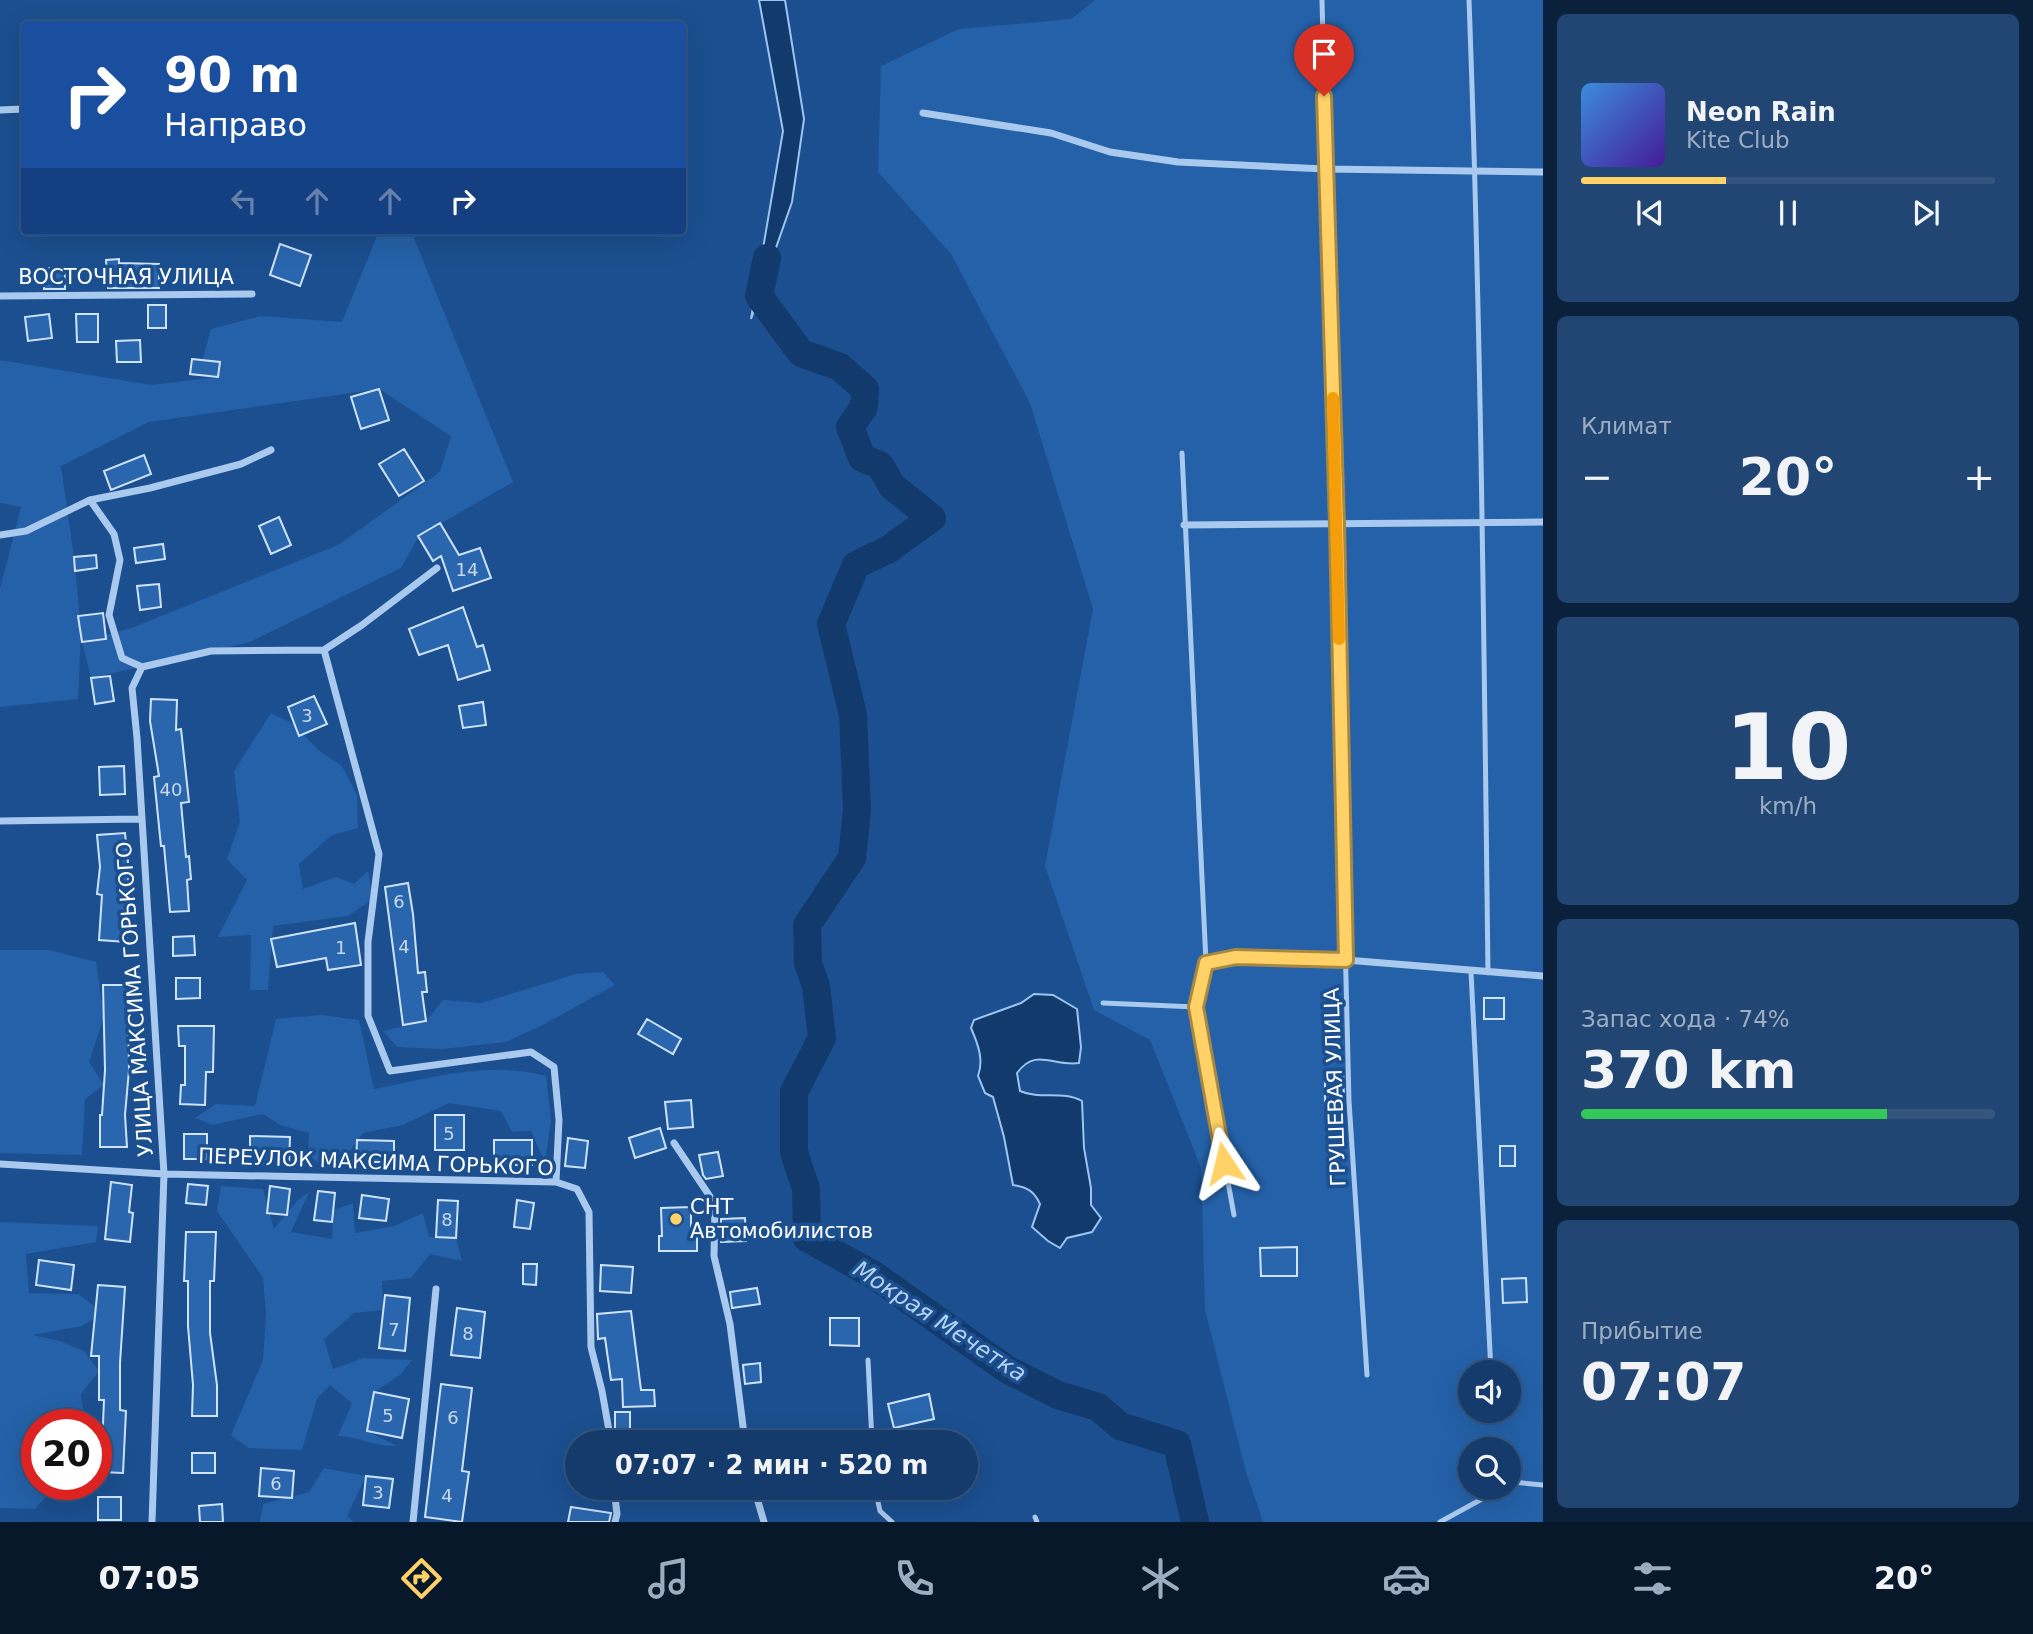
<!DOCTYPE html>
<html lang="ru">
<head>
<meta charset="utf-8">
<style>
  :root { --surface:#143b6b; --page:#214673; --text:#f1f3f6; --muted:#9dadc1; --line:#33557e; --accent:#ffd166 }
  body { margin:0; font-family:"DejaVu Sans",sans-serif; background:var(--page); color:var(--text); height:100vh; display:flex; flex-direction:column; font-size:26px; white-space:nowrap }
  * { box-sizing:border-box; margin:0 }
  p { font-size:23px; color:var(--muted) }
  .icon { flex:none; width:38px; height:38px; fill:none; stroke:currentColor; stroke-width:2; stroke-linecap:round; stroke-linejoin:round }
  .map { position:relative; flex:1; overflow:hidden }
  .side { display:flex; flex-direction:column; gap:14px; padding:14px; background:#0b203b; width:490px }
  .side>* { flex:none }
  .guide { position:absolute; left:21px; top:21px; width:665px; height:214px; border-radius:7px; box-shadow:0 7px 28px #0002,0 0 0 2px var(--line); background:#1a4fa0; color:#fff; overflow:hidden }
  .tools { position:absolute; left:1458px; top:1360px; display:grid; gap:14px }
  .tools a { display:grid; place-items:center; width:63px; height:63px; border-radius:50%; background:var(--surface); box-shadow:0 7px 28px #0002,0 0 0 2px var(--line); font-size:35px }
  .speed { position:absolute; left:21px; top:1409px; display:flex; gap:14px; font-size:35px; font-weight:700; text-align:center }
  .speed>* { display:grid; place-content:center; width:91px; height:91px; border-radius:50%; background:var(--surface); box-shadow:0 7px 28px #0002,0 0 0 2px var(--line); line-height:1 }
  .speed .limit { border:10px solid #d22; background:#fff; color:#111 }
  .pin { position:absolute; display:grid; place-items:center; width:60px; height:60px; color:#fff; margin:-72px -30px; border-radius:50% 50% 50% 0; rotate:-45deg; box-shadow:0 0 7px #0007 }
  .pin .icon { rotate:45deg }
  .me { position:absolute; width:77px; margin:-38px; rotate:350deg; stroke-linejoin:round; filter:drop-shadow(0 0 5px #0008) }
  .turn { display:flex; align-items:center; gap:24px; height:147px; padding:0 28px; font-size:32px }
  .turn .icon { width:91px; height:91px; stroke-width:2.5 }
  .turn b { display:block; font-size:49px; line-height:60px }
  .lanes { display:flex; align-items:center; height:66px; padding:0 28px; background:#0003; justify-content:center; gap:35px; direction:ltr }
  .lanes .off { opacity:.35 }
  .big { font-size:52px; font-weight:700; line-height:1.1 }
  .side .widget { flex:1; display:flex; flex-direction:column; justify-content:center; gap:10px; min-width:0; padding:0 24px; border-radius:10px; background:var(--page) }
  .side .dial { align-items:center; gap:0 }
  .dial b { font-size:91px; line-height:1 }
  .song { display:flex; align-items:center; gap:21px }
  .cover { width:84px; height:84px; border-radius:10px; background:linear-gradient(135deg,hsl(210 70% 55%),hsl(260 70% 35%)) }
  .played { height:7px; border-radius:4px; background:linear-gradient(90deg,var(--accent) 35%,var(--line) 35%) }
  .keys { display:flex; justify-content:space-around; direction:ltr }
  .heat { display:flex; justify-content:space-between; align-items:center; font-size:38px; direction:ltr }
  .charge { height:10px; border-radius:5px; background:linear-gradient(90deg,#34c759 74%,var(--line) 0) }
  .trip { position:absolute; left:565px; top:1430px; width:413px; height:70px; border-radius:35px; background:var(--surface); box-shadow:0 7px 28px #0002,0 0 0 2px var(--line); font-weight:700; line-height:70px; text-align:center }
  .menu { display:flex; height:112px; justify-content:space-around; align-items:center; background:#08182b; color:var(--muted) }
  .menu .icon { width:49px; height:49px }
  .menu .active { color:var(--accent) }
  .menu b { font-size:32px; color:var(--text) }
  main { display:flex; flex:1; min-height:0 }
  .map>svg:first-child { display:block }
</style>
</head>
<body>
<main>
<div class="map">
<svg width="1543" height="1522" viewBox="0 0 1543 1522">
  <rect width="100%" height="100%" fill="#1b4f8f"/>
  <path fill="#2461a8" fill-rule="evenodd" d="M1095 0H1543V1522H1263L1246 1472 1205 1310 1201 1168 1150 1040 1094 1010 1045 866 1093 609 1030 403 951 254 878 172 881 66 959 29 1071 19ZM1470 1372H1508V1410H1470ZM1470 1449H1508V1488H1470Z
    M379 231H411L513 482 419 536 401 568 250 642 91 678 82 642 134 627 338 545 440 472 451 436 379 389 149 422 61 466 74 557 81 631 78 699 0 707V589L21 507 0 503V360L151 385 218 377 220 362 202 361 211 329 261 316 342 322Z
    M271 713 294 724 318 750 342 766 357 795 358 828 332 835 299 864 303 889 336 877 354 884 368 871 373 899 348 916 273 926 268 990H250L251 935 218 937 247 880 227 859 240 822 234 771Z
    M0 950H49L96 962 104 1017 89 1062 104 1085 85 1099 82 1155 0 1153Z
    M603 972 615 985 543 1025 506 1042 442 1049 397 1047 383 1031 426 1021 443 1000 481 1003 576 974Z
    M322 1015 359 1020 374 1089C430 1078 490 1060 546 1076L551 1120 545 1163 531 1131 512 1132 501 1111 449 1103 403 1125 363 1133 347 1155 327 1169 308 1155 309 1133 280 1125 263 1114 212 1125 195 1118 216 1104 255 1106 276 1019Z
    M221 1186 263 1189 274 1229 298 1200 309 1192 291 1232 332 1239 333 1210 353 1203 355 1233 394 1226 423 1213 429 1237 456 1238 462 1261 430 1254 411 1278 382 1281 383 1310 354 1313 324 1339 333 1369 363 1358 412 1360 400 1375 374 1392 367 1431 397 1446C377 1447 359 1437 338 1436L352 1403 330 1385 317 1399 302 1450 249 1448 231 1435 263 1360 266 1313 263 1278 217 1211Z
    M0 1222 98 1226 96 1242 26 1254 29 1293 78 1294 104 1313 82 1326 32 1335 59 1341 84 1351 99 1371 81 1394 85 1424H37V1484H57L35 1509 0 1508Z
    M324 1468 366 1476 347 1516 354 1522H260L263 1504 309 1492Z"/>
  <path fill="#123a6d" stroke="#9cc4f0" stroke-width="2" d="M759 0H785L804 119 792 202 751 319 783 131Z
    M1034 994 1053 995 1077 1009 1081 1047 1079 1063C1053 1067 1036 1047 1017 1073L1020 1091C1040 1100 1063 1090 1082 1101L1084 1148 1091 1188V1205L1101 1218 1092 1232 1067 1238 1060 1248 1048 1241 1032 1227 1040 1204C1034 1191 1027 1187 1013 1185L1004 1137 993 1097 985 1093 978 1076C984 1060 978 1044 971 1028L974 1020 1021 1003Z"/>
  <g fill="none" stroke-linecap="round" stroke-linejoin="round">
    <path stroke="#123a6d" stroke-width="28" d="M767 258 759 296 801 353 840 367 865 389 864 407 850 427 862 458 880 465 892 486 932 518 889 549 856 565 831 624 853 715 857 810 852 858 807 925 808 963 816 986 822 1038 794 1092V1152L806 1189 807 1238 874 1275 1008 1370 1058 1395 1098 1407 1120 1426 1177 1444 1195 1522"/>
  </g>
  <path fill="#2a66ad" stroke="#cfe3fa" stroke-width="2" d="M280 244 311 255 300 286 270 275Z
    M119 259V263L159 264V288H108L106 260Z
    M44 268 65 269V289H44Z
    M148 305H166V328H148Z
    M49 314 52 338 28 341 25 317Z
    M76 314H98V342H77Z
    M140 340 141 362H117L116 341Z
    M192 359 220 362 218 377 190 374Z
    M379 389 389 420 361 429 351 397Z
    M404 449 424 481 399 496 379 464Z
    M144 455 151 474 111 490 104 471Z
    M279 517 291 545 271 554 259 526Z
    M440 523 459 555 480 548 491 578 453 591 441 556 433 561 418 536Z
    M163 544 165 559 136 563 134 548Z
    M96 555 97 568 75 571 74 557Z
    M159 584 161 607 140 610 137 586Z
    M463 607 477 647 483 645 490 670 458 680 448 645 419 655 409 629Z
    M103 613 106 639 82 642 78 616Z
    M110 676 114 701 95 704 91 678Z
    M314 696 327 724 299 736 288 707Z
    M151 699 177 700 176 730 181 729 189 802 181 803 186 857 189 856 191 879 187 880 189 911 170 912 164 846H161L154 777 159 776 150 721Z
    M483 702 486 725 463 728 459 706Z
    M124 766 125 794 100 795 99 767Z
    M125 833 129 872 125 914H128L126 942 99 940 102 895 97 894 100 867 97 835Z
    M408 883 413 914 418 973 425 972 427 992H422L426 1021 403 1025 385 887Z
    M355 923 361 965 328 970 326 958 277 967 271 939Z
    M194 936 195 955 173 956V937Z
    M176 978H200V998L176 999Z
    M103 985H128L129 1070 125 1115 127 1147H100V1115H102L105 1070Z
    M1484 998H1504V1019H1484Z
    M647 1019 681 1039 673 1054 638 1034Z
    M178 1026H214L213 1072H206L205 1105 180 1104 181 1085H185V1046H179Z
    M1325 1070H1343L1344 1101H1325Z
    M691 1100 693 1127 668 1129 665 1102Z
    M435 1115H464V1150H435Z
    M660 1128 666 1148 635 1158 629 1138Z
    M184 1134H207V1159H184Z
    M250 1136 290 1137 289 1164H250Z
    M568 1138 588 1141 585 1168 565 1166Z
    M357 1140 394 1141V1162H356Z
    M494 1140H532V1165H494Z
    M1500 1146H1515V1166H1500Z
    M718 1152 723 1176 706 1179 703 1175 699 1155Z
    M111 1182 132 1185 129 1212 133 1213 130 1242 105 1239Z
    M188 1184 208 1186 206 1205 186 1203Z
    M270 1186 290 1189 287 1215 267 1213Z
    M318 1191 335 1193 332 1222 314 1220Z
    M362 1195 389 1199 386 1221 359 1218Z
    M438 1200 458 1201 456 1238 436 1237Z
    M517 1200 534 1203 530 1229 514 1227Z
    M691 1207V1236H697V1251H659V1236H662L661 1208Z
    M745 1218 746 1241 721 1242V1219Z
    M186 1232H216L214 1281H210V1333L217 1385V1416H192L193 1385 188 1326V1281H184Z
    M1297 1247V1276H1261L1260 1248Z
    M39 1260 74 1265 71 1290 36 1285Z
    M523 1264H537L536 1285 523 1284Z
    M601 1265 633 1267 631 1293 600 1291Z
    M1526 1278 1527 1302 1503 1303 1502 1279Z
    M98 1285 125 1287 120 1363V1410L126 1411 123 1473 101 1472 104 1400H99V1356H91Z
    M757 1288 760 1304 732 1308 730 1292Z
    M385 1295 410 1298 405 1351 379 1348Z
    M457 1308 485 1312 480 1358 451 1355Z
    M631 1311 641 1390H654L655 1406 623 1407 622 1379 611 1380 605 1338 598 1339 597 1314Z
    M830 1318H859V1346L830 1345Z
    M760 1363 761 1382 745 1384 743 1365Z
    M441 1384 472 1388 462 1471 469 1472 462 1522 425 1517Z
    M374 1392 409 1399 402 1438 367 1431Z
    M929 1394 934 1419 894 1428 888 1404Z
    M615 1412H630V1432L615 1431Z
    M192 1453H215V1473H192Z
    M261 1468 294 1471 292 1498 259 1496Z
    M366 1476 393 1479 389 1508 363 1505Z
    M98 1497H121V1520H98Z
    M222 1504 223 1522H200L199 1506Z
    M571 1507 611 1513 609 1522H568Z"/>
  <g fill="none" stroke-linecap="round" stroke-linejoin="round">
    <path stroke="#a9c9ee" stroke-width="5" d="M1322 0 1349 1101 1367 1375
      M1469 0C1481 324 1484 648 1488 973
      M1182 453 1206 963 1196 1007 1234 1215
      M1471 972 1491 1372
      M1103 1003 1196 1007
      M868 1360 872 1442
      M1508 1484 1512 1482 1543 1485
      M875 1488 880 1511 892 1522
      M1035 1517 1037 1522
      M1440 1522 1502 1488"/>
    <path stroke="#a9c9ee" stroke-width="7" d="M0 110 24 109
      M923 113 1051 133 1110 152 1178 162 1325 169 1543 172
      M0 296 252 294
      M90 500 114 534 120 560 109 615 122 658 142 667 132 688 137 738 164 1174 152 1522
      M1184 525 1543 522
      M0 535 26 531 90 500 150 488 241 464 271 450
      M324 650 379 854 368 942V1016L390 1071 531 1052 554 1067 559 1120 556 1182
      M142 667 211 651 324 650 362 625 437 568
      M0 821 141 819
      M1206 963 1235 957 1346 960 1543 976
      M674 1143 715 1204 714 1256 730 1324 745 1442
      M0 1164 164 1174 556 1182 577 1189 589 1212 591 1347 602 1391 611 1442
      M614 1488 617 1514 615 1522
      M754 1488 764 1522
      M413 1522 436 1289"/>
  </g>
  <g fill="none" stroke-linecap="round" stroke-linejoin="round">
    <g stroke="#a68842" stroke-width="18">
      <path id="route" d="M1224 1163 1196 1007 1206 963 1236 957 1346 960 1337 525 1324 96"/>
    </g>
    <use href="#route" stroke="#ffd166" stroke-width="12"/>
    <path stroke="#f59e0b" stroke-width="12" d="M1333 398 1339 639"/>
  </g>
  <circle fill="#ffd166" stroke="#1b4f8f" stroke-width="2.5" cx="676" cy="1219" r="7"/>
  <g text-anchor="middle" dominant-baseline="central" stroke-width="7" stroke-linejoin="round" paint-order="stroke">
    <g font-size="18" fill="#cad9ea">
      <text x="467" y="569">14</text>
      <text x="307" y="715">3</text>
      <text x="171" y="789">40</text>
      <text x="399" y="901">6</text>
      <text x="404" y="946">4</text>
      <text x="341" y="947">1</text>
      <text x="449" y="1133">5</text>
      <text x="447" y="1219">8</text>
      <text x="394" y="1329">7</text>
      <text x="468" y="1333">8</text>
      <text x="388" y="1415">5</text>
      <text x="453" y="1417">6</text>
      <text x="276" y="1483">6</text>
      <text x="378" y="1492">3</text>
      <text x="447" y="1495">4</text>
    </g>
    <g font-size="21" fill="#fff" stroke="#1b4f8f">
      <text x="126" y="277">ВОСТОЧНАЯ УЛИЦА</text>
      <text transform="translate(135 999) rotate(-94)">УЛИЦА МАКСИМА ГОРЬКОГО</text>
      <text transform="translate(1335 1087) rotate(-92)">ГРУШЕВАЯ УЛИЦА</text>
      <text transform="translate(376 1162) rotate(2)">ПЕРЕУЛОК МАКСИМА ГОРЬКОГО</text>
    </g>
    <g font-size="21" fill="#fff" stroke="#1b4f8f" text-anchor="start">
      <text x="690" y="1207">СНТ<tspan x="690" dy="24">Автомобилистов</tspan></text>
    </g>
    <g font-size="23" font-style="italic" fill="#b5d3f5" stroke="#1b4f8f">
      <text transform="translate(940 1321) rotate(33)">Мокрая Мечетка</text>
    </g>
  </g>
</svg>
<div class="tools">
<a><svg class="icon" aria-label="sound" viewBox="0 0 24 24"><path d="M4 9h4l5-4v14l-5-4H4zM17 9q2 3 0 6"/></svg></a>
<a><svg class="icon" aria-label="search" viewBox="0 0 24 24"><circle cx="10" cy="10" r="6"/><path d="M15 15l6 6"/></svg></a>
</div>
<div class="speed"><div class="limit">20</div></div>
<div class="pin" style="left:1324px;top:96px;background:#d93025"><svg class="icon" aria-label="arrive" viewBox="0 0 24 24"><path d="M6 21V4h12l-3 4 3 4H6"/></svg></div>
<svg class="me" style="left:1224px;top:1163px" viewBox="-20 -20 40 40"><path d="M0-17L14 15 0 8-14 15z" fill="#ffd166" stroke="#fff" stroke-width="4"/></svg>
<div class="trip">07:07 · 2 мин · 520 m</div>
<div class="guide">
<div class="turn"><svg class="icon" aria-label="right" viewBox="0 0 24 24"><path d="M7 20v-9h11M14 6l5 5-5 5"/></svg><div><b>90 m</b>Направо</div></div>
<div class="lanes"><svg class="icon off" aria-label="left" viewBox="0 0 24 24"><path d="M17 20v-9H6M10 6l-5 5 5 5"/></svg><svg class="icon off" aria-label="ahead" viewBox="0 0 24 24"><path d="M12 20V5M6 11l6-6 6 6"/></svg><svg class="icon off" aria-label="ahead" viewBox="0 0 24 24"><path d="M12 20V5M6 11l6-6 6 6"/></svg><svg class="icon" aria-label="right" viewBox="0 0 24 24"><path d="M7 20v-9h11M14 6l5 5-5 5"/></svg></div>
</div>
</div>
<section class="side">
<div class="widget">
<div class="song"><i class="cover"></i><div><b>Neon Rain</b><p>Kite Club</p></div></div>
<div class="played"></div>
<div class="keys"><svg class="icon" aria-label="previous" viewBox="0 0 24 24"><path d="M18 5L8 12l10 7zM5 5v14"/></svg><svg class="icon" aria-label="pause" viewBox="0 0 24 24"><path d="M8 5v14M16 5v14"/></svg><svg class="icon" aria-label="next" viewBox="0 0 24 24"><path d="M6 5l10 7-10 7zM19 5v14"/></svg></div>
</div>
<div class="widget"><p>Климат</p>
<div class="heat"><a>−</a><b class="big">20°</b><a>+</a></div>
</div>
<div class="widget dial"><b>10</b><p>km/h</p></div>
<div class="widget"><p>Запас хода · 74%</p><b class="big">370 km</b><div class="charge"></div></div>
<div class="widget"><p>Прибытие</p><b class="big">07:07</b></div>
</section>
</main>
<nav class="menu">
<b>07:05</b>
<svg class="icon active" aria-label="directions" viewBox="0 0 24 24"><path d="M12 3l9 9-9 9-9-9zM9 14v-3h6M13 9l2 2-2 2"/></svg>
<svg class="icon" aria-label="music" viewBox="0 0 24 24"><path d="M9 18V5l10-2v13"/><circle cx="6" cy="18" r="3"/><circle cx="16" cy="16" r="3"/></svg>
<svg class="icon" aria-label="phone" viewBox="0 0 24 24"><path d="M5 4h4l2 5-3 2q2 4 5 5l2-3 5 2v4C11 20 4 13 5 4z"/></svg>
<svg class="icon" aria-label="climate" viewBox="0 0 24 24"><path d="M12 3v18M4 7l16 10M4 17L20 7"/></svg>
<svg class="icon" aria-label="car" viewBox="0 0 24 24"><path d="M5 17H2v-5l4-1 3-4h7l3 4 3 1v5h-3M9 17h6M6 11h13"/><circle cx="7" cy="17" r="2"/><circle cx="17" cy="17" r="2"/></svg>
<svg class="icon" aria-label="filters" viewBox="0 0 24 24"><path d="M4 7h16M4 17h16"/><circle cx="9" cy="7" r="2"/><circle cx="15" cy="17" r="2"/></svg>
<b>20°</b>
</nav>
</body>
</html>
